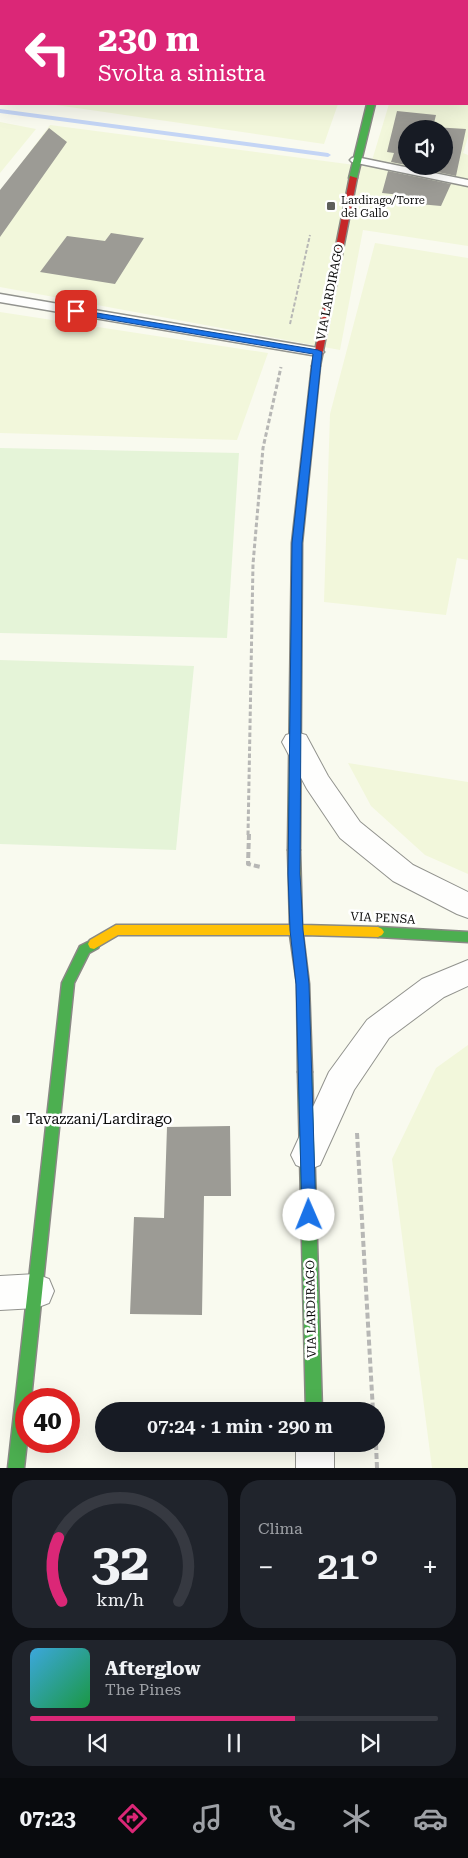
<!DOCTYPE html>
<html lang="it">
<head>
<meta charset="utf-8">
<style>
  :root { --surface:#171b24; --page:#20242c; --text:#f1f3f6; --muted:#9ea1a6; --line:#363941; --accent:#db2777 }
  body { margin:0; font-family:"Roboto Serif",serif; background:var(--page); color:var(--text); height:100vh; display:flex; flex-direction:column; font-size:19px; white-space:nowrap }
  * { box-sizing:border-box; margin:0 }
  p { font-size:16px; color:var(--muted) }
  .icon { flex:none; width:28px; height:28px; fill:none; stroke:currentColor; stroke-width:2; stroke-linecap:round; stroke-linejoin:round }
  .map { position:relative; height:1468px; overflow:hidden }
  .sheet { display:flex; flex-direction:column; gap:12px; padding:12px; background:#0d0f14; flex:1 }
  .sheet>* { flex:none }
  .top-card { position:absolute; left:0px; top:0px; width:469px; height:105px; box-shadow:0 5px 20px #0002; background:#db2777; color:#fff; overflow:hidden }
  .fabs { position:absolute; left:398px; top:120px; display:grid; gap:10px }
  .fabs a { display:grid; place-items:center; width:55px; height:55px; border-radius:50%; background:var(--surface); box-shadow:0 5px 20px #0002; font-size:25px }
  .speed { position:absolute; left:15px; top:1388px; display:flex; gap:10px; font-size:25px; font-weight:700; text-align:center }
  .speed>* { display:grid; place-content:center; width:65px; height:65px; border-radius:50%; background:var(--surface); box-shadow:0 5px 20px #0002; line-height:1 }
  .speed .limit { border:8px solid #d22; background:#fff; color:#111 }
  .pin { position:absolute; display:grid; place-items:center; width:42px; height:42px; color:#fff; margin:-21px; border-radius:10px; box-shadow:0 2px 8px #0006 }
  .me { position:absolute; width:55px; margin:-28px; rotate:359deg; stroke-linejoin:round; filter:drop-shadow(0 0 4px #0008) }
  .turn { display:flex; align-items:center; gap:18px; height:105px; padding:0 15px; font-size:22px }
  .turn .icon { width:65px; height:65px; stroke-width:2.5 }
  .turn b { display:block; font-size:35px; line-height:42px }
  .big { font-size:38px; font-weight:600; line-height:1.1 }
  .sheet .card { flex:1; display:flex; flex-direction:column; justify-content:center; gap:8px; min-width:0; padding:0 18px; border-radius:20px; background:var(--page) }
  .sheet .dial { align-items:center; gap:0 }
  .dial svg { height:130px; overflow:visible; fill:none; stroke:var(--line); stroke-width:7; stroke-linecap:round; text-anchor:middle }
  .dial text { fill:var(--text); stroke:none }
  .song { display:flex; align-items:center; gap:15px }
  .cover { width:60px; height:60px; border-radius:8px; background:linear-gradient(135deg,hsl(200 70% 55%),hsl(140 70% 35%)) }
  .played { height:5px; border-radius:2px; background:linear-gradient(90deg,var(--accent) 65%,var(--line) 65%) }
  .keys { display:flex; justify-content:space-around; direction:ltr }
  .heat { display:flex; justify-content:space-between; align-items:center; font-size:28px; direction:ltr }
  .sheet .tiles { flex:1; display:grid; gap:12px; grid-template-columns:1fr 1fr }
  .card:last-child { grid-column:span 2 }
  .trip { position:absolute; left:95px; top:1402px; width:290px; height:50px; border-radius:25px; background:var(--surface); box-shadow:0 5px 20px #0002; font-weight:600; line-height:50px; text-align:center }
  .tab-bar { display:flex; height:80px; justify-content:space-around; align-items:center; background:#090b0e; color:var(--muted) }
  .tab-bar .icon { width:35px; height:35px }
  .tab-bar .current { color:var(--accent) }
  .tab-bar b { font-size:22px; color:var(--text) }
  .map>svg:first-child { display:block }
</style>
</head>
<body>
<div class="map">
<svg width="468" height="1468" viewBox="0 0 468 1468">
  <rect width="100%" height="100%" fill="#f9faef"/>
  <path fill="#f2f7db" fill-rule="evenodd" d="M0 0H374L1 1V97Z
    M468 98V137L463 153 468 155V246L363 230 340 350 0 287V192L50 125 370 167 389 104H468ZM406 129H444V166H406Z
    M49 104H338L324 144Z
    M0 122 36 129 0 173Z
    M375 243 468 258V560L457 558 446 615 324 602 330 414Z
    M0 312 268 353 237 440 0 433Z
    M348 763 468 782V874L425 855 371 806Z
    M468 1045V1468H432L392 1159 436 1068Z"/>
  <path fill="#e5f4d8" d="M0 448 239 453 227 638 0 633Z
    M0 660 194 666 176 850 0 844Z"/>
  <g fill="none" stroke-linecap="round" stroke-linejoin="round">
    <path fill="#c4d5f5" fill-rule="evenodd" d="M0 109 328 153 331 155 328 157 0 113Z"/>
  </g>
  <path fill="#9c9b95" d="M397 111 436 115 433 127 466 129 456 176 410 166H444V129H406V165L391 162 394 153 387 152Z
    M49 128 67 142 0 237V190Z
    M388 171 451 184 441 206 408 203 411 196 382 193Z
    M111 233 144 238 115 284 40 272 67 236 105 241Z
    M230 1126 231 1196H204L202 1315 130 1314 134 1217 164 1218 167 1127Z"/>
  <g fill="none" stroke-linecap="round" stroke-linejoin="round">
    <g stroke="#92938e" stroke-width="3">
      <path id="lane" d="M356 157 468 180V186L352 162 350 160 352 158Z
        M0 294 318 348 324 352 318 356 0 302Z"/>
    </g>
    <g stroke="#92938e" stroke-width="2">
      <path id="street" d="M296 732 306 735 328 776 360 822 413 865 468 892V918L457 914 393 881 340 838 307 789 282 742 286 735Z
        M468 960V986L444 997 389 1038 354 1090 320 1165 308 1170 296 1165 291 1155 329 1072 367 1020 422 979Z
        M36 1274 49 1279 54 1291 49 1303 36 1308 0 1310V1276Z
        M296 1444H334V1468H296Z"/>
    </g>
    <g stroke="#898984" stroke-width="3">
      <path id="fast" d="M367 104H375L357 178 353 180 349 178Z
        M316 363 320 366 302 543 300 850 298 853H290L288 850 292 543 312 366Z
        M378 927 468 932V942L378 937 374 935 372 932 374 929Z
        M94 939 98 940 100 944 98 948 89 953 74 983 31 1399H26L27 1441 24 1468H8L62 983 80 946Z
        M305 1066 310 1068 312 1072 322 1411H306L298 1072 300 1068Z"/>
    </g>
    <g stroke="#898984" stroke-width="3">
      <path id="slow" d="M397 0H403V1H397Z
        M294 845 298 847 300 850 302 925 378 927 382 929 384 932 382 935 378 937 303 935 309 984 312 1072 310 1076 305 1078 300 1076 298 1072 297 984 290 935H118L94 949 90 948 88 944 90 940 116 925H290L288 850 290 847Z"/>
    </g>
    <g stroke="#898984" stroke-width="3">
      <path id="jam" d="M350 176 357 178 320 366 316 369 312 366Z"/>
    </g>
    <path stroke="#b7b7b5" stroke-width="2" stroke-dasharray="4 2" stroke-linecap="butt" d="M290 324 310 235"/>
    <path stroke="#b7b7b5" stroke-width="3" stroke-dasharray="4.5 2.5" stroke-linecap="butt" d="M248 835 253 564 263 448 281 367"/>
    <path stroke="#b7b7b5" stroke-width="4" stroke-dasharray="6 3" stroke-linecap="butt" d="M249 834 248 864 261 867
      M357 1133 373 1411
      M376 1444 377 1468"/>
    <use href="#lane" fill="#fefefd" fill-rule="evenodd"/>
    <use href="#street" fill="#fefefd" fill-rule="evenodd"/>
    <use href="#fast" fill="#4caf50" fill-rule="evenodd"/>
    <use href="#slow" fill="#ffc107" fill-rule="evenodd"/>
    <use href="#jam" fill="#c62828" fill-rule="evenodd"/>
  </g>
  <path fill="#1a73e8" stroke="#114b97" d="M73 309 318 350 322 352 302 543 300 874 303 930 309 984 316 1215 314 1220 309 1222 304 1220 302 1215 296 984 290 930 288 874 292 543 313 354 76 314 72 311Z"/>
  <g fill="#5e5f5b" stroke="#fff" stroke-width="2">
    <rect x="326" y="201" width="10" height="10" rx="2.5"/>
    <rect x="11" y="1114" width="10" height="10" rx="2.5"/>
  </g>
  <g text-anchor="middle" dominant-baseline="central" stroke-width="5" stroke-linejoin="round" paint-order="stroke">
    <g font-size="11" fill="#0b0b0b" stroke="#fff" text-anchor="start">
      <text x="341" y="200">Lardirago/Torre<tspan x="341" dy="13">del Gallo</tspan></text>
    </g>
    <g font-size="12" fill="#0b0b0b" stroke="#fff">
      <text transform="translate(330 292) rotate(-79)">VIA LARDIRAGO</text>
      <text transform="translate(383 918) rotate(3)">VIA PENSA</text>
      <text transform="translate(311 1309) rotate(-91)">VIA LARDIRAGO</text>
    </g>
    <g font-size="15" fill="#0b0b0b" stroke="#fff" text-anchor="start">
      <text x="26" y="1119">Tavazzani/Lardirago</text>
    </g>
  </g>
</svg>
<div class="fabs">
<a><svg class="icon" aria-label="sound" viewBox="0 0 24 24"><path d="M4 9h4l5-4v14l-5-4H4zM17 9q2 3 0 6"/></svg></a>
</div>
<div class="speed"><div class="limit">40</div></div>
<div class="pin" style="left:76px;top:311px;background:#d93025"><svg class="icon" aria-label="arrive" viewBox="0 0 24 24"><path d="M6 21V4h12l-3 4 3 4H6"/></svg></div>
<svg class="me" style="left:309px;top:1215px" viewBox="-20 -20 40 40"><circle r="19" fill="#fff"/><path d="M0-13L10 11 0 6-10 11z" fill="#1a73e8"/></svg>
<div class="trip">07:24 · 1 min · 290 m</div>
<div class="top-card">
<div class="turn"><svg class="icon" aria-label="left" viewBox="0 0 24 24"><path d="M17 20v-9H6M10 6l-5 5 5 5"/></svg><div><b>230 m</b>Svolta a sinistra</div></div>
</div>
</div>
<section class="sheet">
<div class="tiles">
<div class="card dial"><svg viewBox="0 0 100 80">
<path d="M14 69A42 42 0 1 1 86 69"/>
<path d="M14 69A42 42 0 0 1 12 30" stroke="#db2777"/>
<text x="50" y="56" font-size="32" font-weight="700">32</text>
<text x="50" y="72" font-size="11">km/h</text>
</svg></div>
<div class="card"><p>Clima</p>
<div class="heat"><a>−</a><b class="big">21°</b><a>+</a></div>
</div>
<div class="card">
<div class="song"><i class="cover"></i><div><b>Afterglow</b><p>The Pines</p></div></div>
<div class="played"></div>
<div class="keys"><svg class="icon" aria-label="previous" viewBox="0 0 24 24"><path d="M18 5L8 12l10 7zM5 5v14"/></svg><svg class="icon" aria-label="pause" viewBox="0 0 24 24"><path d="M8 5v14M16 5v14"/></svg><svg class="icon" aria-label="next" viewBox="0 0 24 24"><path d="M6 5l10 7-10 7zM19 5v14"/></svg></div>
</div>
</div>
</section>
<nav class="tab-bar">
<b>07:23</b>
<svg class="icon current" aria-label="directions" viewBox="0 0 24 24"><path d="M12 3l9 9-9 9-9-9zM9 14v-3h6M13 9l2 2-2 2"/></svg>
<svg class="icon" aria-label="music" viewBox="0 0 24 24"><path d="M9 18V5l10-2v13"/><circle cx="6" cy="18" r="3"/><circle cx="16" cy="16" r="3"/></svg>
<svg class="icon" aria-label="phone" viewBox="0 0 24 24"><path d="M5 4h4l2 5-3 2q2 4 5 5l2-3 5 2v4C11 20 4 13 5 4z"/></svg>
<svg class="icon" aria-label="climate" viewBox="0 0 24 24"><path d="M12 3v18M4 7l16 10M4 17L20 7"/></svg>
<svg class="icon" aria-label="car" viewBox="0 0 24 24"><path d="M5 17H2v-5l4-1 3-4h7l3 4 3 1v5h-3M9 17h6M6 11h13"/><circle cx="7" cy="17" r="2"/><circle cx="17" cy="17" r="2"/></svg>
</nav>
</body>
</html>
